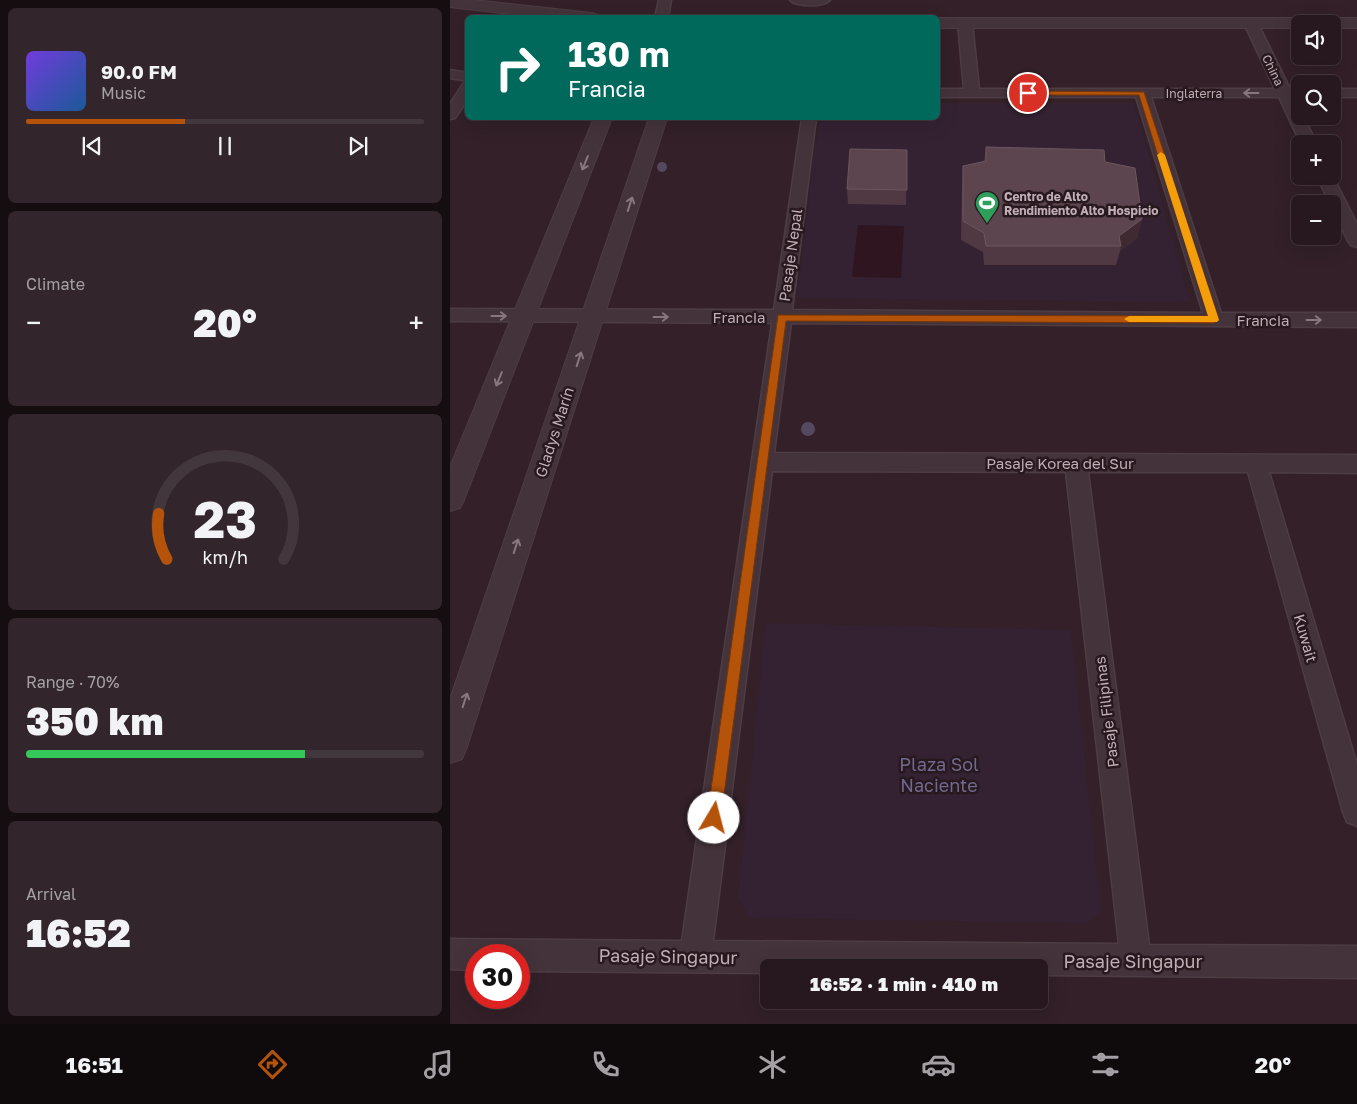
<!DOCTYPE html>
<html lang="en">
<head>
<meta charset="utf-8">
<style>
  :root { --surface:#26181e; --page:#32252b; --text:#f1f3f6; --muted:#a4a0a4; --line:#42373c; --accent:#b45309 }
  body { margin:0; font-family:"Golos Text",sans-serif; background:var(--page); color:var(--text); height:100vh; display:flex; flex-direction:column; font-size:19px; white-space:nowrap }
  * { box-sizing:border-box; margin:0 }
  p { font-size:16px; color:var(--muted) }
  .icon { flex:none; width:28px; height:28px; fill:none; stroke:currentColor; stroke-width:2; stroke-linecap:round; stroke-linejoin:round }
  .map { position:relative; flex:1; overflow:hidden }
  .details { display:flex; flex-direction:column; gap:8px; padding:8px; background:#150d10; width:450px }
  .details>* { flex:none }
  .guide { position:absolute; left:15px; top:15px; width:475px; height:105px; border-radius:8px; box-shadow:0 5px 20px #0002,0 0 0 1px var(--line); background:#00695c; color:#fff; overflow:hidden }
  .buttons { position:absolute; left:841px; top:15px; display:grid; gap:10px }
  .buttons a { display:grid; place-items:center; width:50px; height:50px; border-radius:8px; background:var(--surface); box-shadow:0 5px 20px #0002,0 0 0 1px var(--line); font-size:25px }
  .speed { position:absolute; left:15px; top:944px; display:flex; gap:10px; font-size:25px; font-weight:700; text-align:center }
  .speed>* { display:grid; place-content:center; width:65px; height:65px; border-radius:50%; background:var(--surface); box-shadow:0 5px 20px #0002,0 0 0 1px var(--line); line-height:1 }
  .speed .limit { border:8px solid #d22; background:#fff; color:#111 }
  .pin { position:absolute; display:grid; place-items:center; width:42px; height:42px; color:#fff; margin:-21px; border:2px solid #fff; border-radius:50%; box-shadow:0 1px 5px #0007 }
  .me { position:absolute; width:55px; margin:-28px; rotate:8deg; stroke-linejoin:round; filter:drop-shadow(0 0 4px #0008) }
  .turn { display:flex; align-items:center; gap:18px; height:105px; padding:0 20px; font-size:22px }
  .turn .icon { width:65px; height:65px; stroke-width:2.5 }
  .turn b { display:block; font-size:35px; line-height:42px }
  .big { font-size:38px; font-weight:800; line-height:1.1 }
  .details .tile { flex:1; display:flex; flex-direction:column; justify-content:center; gap:8px; min-width:0; padding:0 18px; border-radius:8px; background:var(--page) }
  .details .dial { align-items:center; gap:0 }
  .dial svg { height:130px; overflow:visible; fill:none; stroke:var(--line); stroke-width:7; stroke-linecap:round; text-anchor:middle }
  .dial text { fill:var(--text); stroke:none }
  .song { display:flex; align-items:center; gap:15px }
  .cover { width:60px; height:60px; border-radius:8px; background:linear-gradient(135deg,hsl(260 70% 55%),hsl(210 70% 35%)) }
  .played { height:5px; border-radius:2px; background:linear-gradient(90deg,var(--accent) 40%,var(--line) 40%) }
  .keys { display:flex; justify-content:space-around; direction:ltr }
  .heat { display:flex; justify-content:space-between; align-items:center; font-size:28px; direction:ltr }
  .charge { height:8px; border-radius:4px; background:linear-gradient(90deg,#34c759 70%,var(--line) 0) }
  .trip { position:absolute; left:310px; top:959px; width:288px; height:50px; border-radius:8px; background:var(--surface); box-shadow:0 5px 20px #0002,0 0 0 1px var(--line); font-weight:800; line-height:50px; text-align:center }
  .tabs { display:flex; height:80px; justify-content:space-around; align-items:center; background:#0f0a0c; color:var(--muted) }
  .tabs .icon { width:35px; height:35px }
  .tabs .active { color:var(--accent) }
  .tabs b { font-size:22px; color:var(--text) }
  main { display:flex; flex:1; min-height:0 }
  .map>svg:first-child { display:block }
</style>
</head>
<body>
<main>
<section class="details">
<div class="tile">
<div class="song"><i class="cover"></i><div><b>90.0 FM</b><p>Music</p></div></div>
<div class="played"></div>
<div class="keys"><svg class="icon" aria-label="previous" viewBox="0 0 24 24"><path d="M18 5L8 12l10 7zM5 5v14"/></svg><svg class="icon" aria-label="pause" viewBox="0 0 24 24"><path d="M8 5v14M16 5v14"/></svg><svg class="icon" aria-label="next" viewBox="0 0 24 24"><path d="M6 5l10 7-10 7zM19 5v14"/></svg></div>
</div>
<div class="tile"><p>Climate</p>
<div class="heat"><a>−</a><b class="big">20°</b><a>+</a></div>
</div>
<div class="tile dial"><svg viewBox="0 0 100 80">
<path d="M14 69A42 42 0 1 1 86 69"/>
<path d="M14 69A42 42 0 0 1 9 41" stroke="#b45309"/>
<text x="50" y="56" font-size="32" font-weight="700">23</text>
<text x="50" y="72" font-size="11">km/h</text>
</svg></div>
<div class="tile"><p>Range · 70%</p><b class="big">350 km</b><div class="charge"></div></div>
<div class="tile"><p>Arrival</p><b class="big">16:52</b></div>
</section>
<div class="map">
<svg width="907" height="1024" viewBox="0 0 907 1024">
  <rect width="100%" height="100%" fill="#332028"/>
  <path fill="#342232" d="M488 103H684L740 302 347 298 365 148 370 118H488Z
    M316 623 621 630 651 912 637 923 300 918 288 899Z"/>
  <path fill="#2f1520" d="M408 225 454 226 451 278 402 277Z"/>
  <g fill="none" stroke-linecap="round" stroke-linejoin="round">
    <g stroke="#4d3d43" stroke-width="3">
      <path id="minor" d="M209 0H221L218 18H205Z
        M340 0H380C374 7 346 7 340 0Z
        M515 19 522 23 529 89H825L794 23 801 19 806 20 840 89H850V97H844L850 110V116H853L867 144H851L829 97H701L771 313H907V327L341 323 324 453 907 455V473L819 472 907 765V826L897 822 893 812 798 472H638L699 945 907 946V978L589 975V968H319V973L69 971V955H26V970L0 969V939L232 941 322 323 0 321V309L324 310 352 118H366L342 310 753 313 686 97H488V89H514L508 23ZM322 471 616 472 669 944 263 941Z
        M0 70 18 73V81L0 78Z
        M18 83V99L5 118 0 119V104L13 84Z
        M882 89H907V97H882Z
        M882 175 907 224V247L901 245 898 241 882 208V204H880L867 176Z"/>
    </g>
    <g stroke="#4d3d43" stroke-width="2">
      <path id="tertiary" d="M0 0H24L142 13 148 15 150 18H96L0 7Z
        M488 18H907V28H882V24H850V28H488Z
        M144 118H162L14 500 10 508 0 511V467Z
        M199 118H217L17 747 12 759 0 763V699Z"/>
    </g>
    <use href="#minor" fill="#44333a" fill-rule="evenodd"/>
    <use href="#tertiary" fill="#44333a" fill-rule="evenodd"/>
  </g>
  <g fill="#554861">
    <circle cx="212" cy="167" r="5"/>
    <circle cx="358" cy="429" r="7"/>
  </g>
  <path fill="#503942" d="M536 147 655 162 692 219 687 238 670 251 666 265H534L533 252 511 240 512 185 513 166 534 162Z
    M457 150 456 205 398 204 397 189Z"/>
  <path fill="#3f2a32" d="M692 219 687 238 670 251 671 246 669 236Z"/>
  <path fill="#5c454e" stroke="#6c565e" d="M536 147 654 150 655 162 685 168 692 219 669 236 671 246H536L534 233 513 221V166L536 161Z
    M400 149 457 150V190L397 189Z"/>
  <defs><path id="oneway-shaft" d="M-6 0H5M1.5-3L5.5 0L1.5 3" fill="none" stroke-width="1.6" stroke-linecap="round" stroke-linejoin="round" transform="scale(1.25)"/></defs>
  <g stroke="#89767e">
    <use href="#oneway-shaft" transform="translate(801 93) rotate(-180)"/>
    <use href="#oneway-shaft" transform="translate(135 163) rotate(112)"/>
    <use href="#oneway-shaft" transform="translate(180 204) rotate(-72)"/>
    <use href="#oneway-shaft" transform="translate(49 316)"/>
    <use href="#oneway-shaft" transform="translate(211 317)"/>
    <use href="#oneway-shaft" transform="translate(864 320)"/>
    <use href="#oneway-shaft" transform="translate(129 359) rotate(-72)"/>
    <use href="#oneway-shaft" transform="translate(49 379) rotate(112)"/>
    <use href="#oneway-shaft" transform="translate(66 546) rotate(-72)"/>
    <use href="#oneway-shaft" transform="translate(15 700) rotate(-72)"/>
  </g>
  <path fill="#b45309" stroke="#753606" d="M576 91 694 92 769 320 764 323 336 321 271 818 269 823 264 825 259 823 257 818 328 315 758 316 689 95H576Z"/>
  <path fill="#f59e0b" d="M711 152 715 155 769 320 767 322H679L674 319 679 316H758L707 155Z"/>
  <defs>
    <g id="stadium-pin" transform="scale(1.25)"><path d="M0 17L-7.5 6A9.5 9.5 0 1 1 7.5 6Z" fill="#2e9e5b" stroke="#28191f"/><path d="M0-5a6.5 5 0 1 0 0 10a6.5 5 0 1 0 0-10ZM-3.5-1.8h7v3.6h-7Z" fill="#fff"/></g>
  </defs>
  <g fill-rule="evenodd">
    <use href="#stadium-pin" x="537" y="203"/>
  </g>
  <g text-anchor="middle" dominant-baseline="central" stroke-width="5" stroke-linejoin="round" paint-order="stroke">
    <g font-size="12" fill="#c1adb5" stroke="#28191f">
      <text transform="translate(823 70) rotate(64)">China</text>
      <text x="744" y="93">Inglaterra</text>
    </g>
    <g font-size="12" font-weight="bold" fill="#c1adb5" stroke="#28191f" text-anchor="start">
      <text x="554" y="196">Centro de Alto<tspan x="554" dy="14">Rendimiento Alto Hospicio</tspan></text>
    </g>
    <g font-size="15" fill="#c1adb5" stroke="#28191f">
      <text transform="translate(340 255) rotate(-82)">Pasaje Nepal</text>
      <text x="289" y="317">Francia</text>
      <text x="813" y="320">Francia</text>
      <text transform="translate(104 432) rotate(-72)">Gladys Marín</text>
      <text x="610" y="463">Pasaje Korea del Sur</text>
      <text transform="translate(856 638) rotate(74)">Kuwait</text>
      <text transform="translate(656 712) rotate(-97)">Pasaje Filipinas</text>
    </g>
    <g font-size="18" fill="#71688f" stroke="#28191f">
      <text x="489" y="764">Plaza Sol<tspan x="489" dy="21">Naciente</tspan></text>
    </g>
    <g font-size="18" fill="#c1adb5" stroke="#28191f">
      <text transform="translate(218 956) rotate(1)">Pasaje Singapur</text>
      <text x="683" y="961">Pasaje Singapur</text>
    </g>
  </g>
</svg>
<div class="buttons">
<a><svg class="icon" aria-label="sound" viewBox="0 0 24 24"><path d="M4 9h4l5-4v14l-5-4H4zM17 9q2 3 0 6"/></svg></a>
<a><svg class="icon" aria-label="search" viewBox="0 0 24 24"><circle cx="10" cy="10" r="6"/><path d="M15 15l6 6"/></svg></a>
<a>+</a>
<a>−</a>
</div>
<div class="speed"><div class="limit">30</div></div>
<div class="pin" style="left:578px;top:93px;background:#d93025"><svg class="icon" aria-label="arrive" viewBox="0 0 24 24"><path d="M6 21V4h12l-3 4 3 4H6"/></svg></div>
<svg class="me" style="left:264px;top:818px" viewBox="-20 -20 40 40"><circle r="19" fill="#fff"/><path d="M0-13L10 11 0 6-10 11z" fill="#b45309"/></svg>
<div class="trip">16:52 · 1 min · 410 m</div>
<div class="guide">
<div class="turn"><svg class="icon" aria-label="right" viewBox="0 0 24 24"><path d="M7 20v-9h11M14 6l5 5-5 5"/></svg><div><b>130 m</b>Francia</div></div>
</div>
</div>
</main>
<nav class="tabs">
<b>16:51</b>
<svg class="icon active" aria-label="directions" viewBox="0 0 24 24"><path d="M12 3l9 9-9 9-9-9zM9 14v-3h6M13 9l2 2-2 2"/></svg>
<svg class="icon" aria-label="music" viewBox="0 0 24 24"><path d="M9 18V5l10-2v13"/><circle cx="6" cy="18" r="3"/><circle cx="16" cy="16" r="3"/></svg>
<svg class="icon" aria-label="phone" viewBox="0 0 24 24"><path d="M5 4h4l2 5-3 2q2 4 5 5l2-3 5 2v4C11 20 4 13 5 4z"/></svg>
<svg class="icon" aria-label="climate" viewBox="0 0 24 24"><path d="M12 3v18M4 7l16 10M4 17L20 7"/></svg>
<svg class="icon" aria-label="car" viewBox="0 0 24 24"><path d="M5 17H2v-5l4-1 3-4h7l3 4 3 1v5h-3M9 17h6M6 11h13"/><circle cx="7" cy="17" r="2"/><circle cx="17" cy="17" r="2"/></svg>
<svg class="icon" aria-label="filters" viewBox="0 0 24 24"><path d="M4 7h16M4 17h16"/><circle cx="9" cy="7" r="2"/><circle cx="15" cy="17" r="2"/></svg>
<b>20°</b>
</nav>
</body>
</html>
